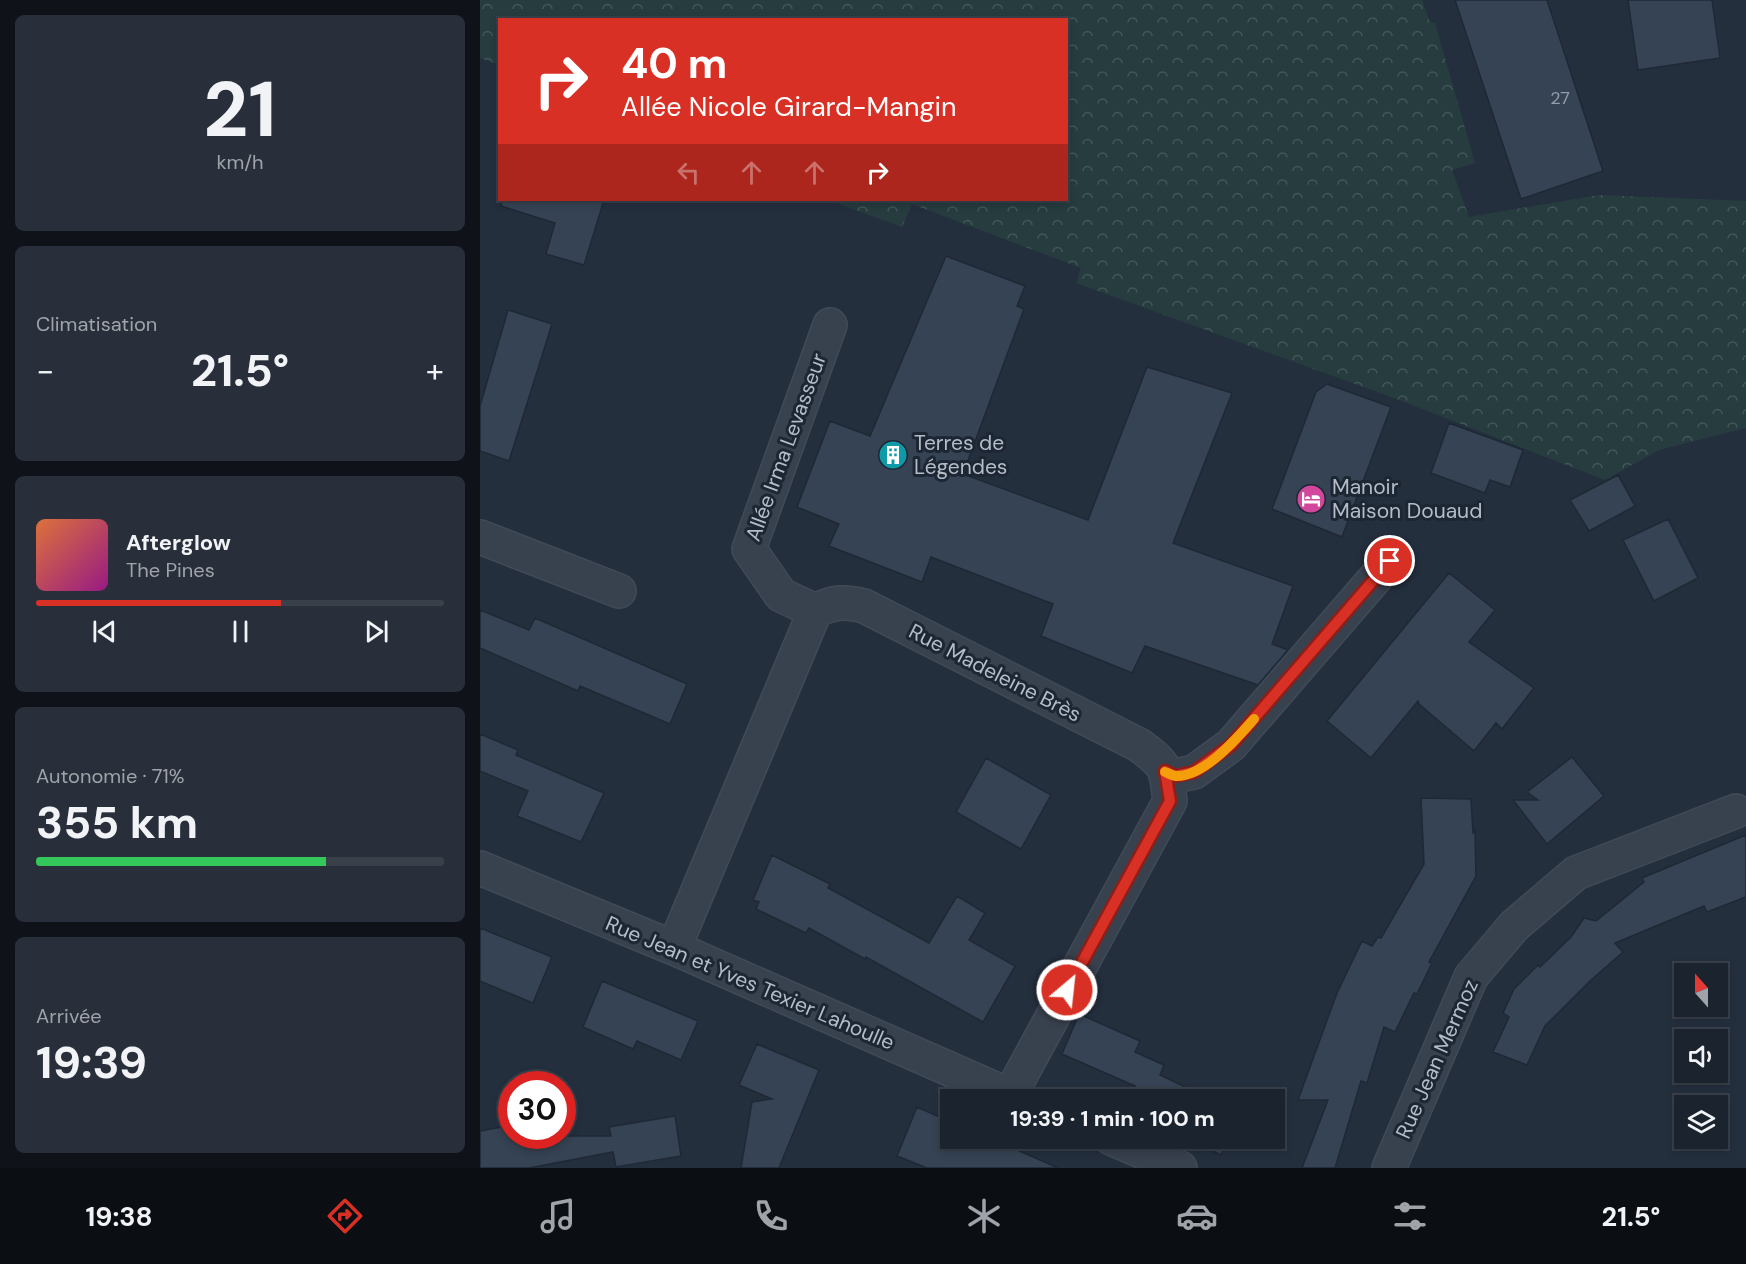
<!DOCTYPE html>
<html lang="fr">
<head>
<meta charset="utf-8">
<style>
  :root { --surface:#1b232e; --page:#282f3a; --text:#f1f3f6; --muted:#a0a4aa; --line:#39404a; --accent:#d93025 }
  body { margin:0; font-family:"DM Sans",sans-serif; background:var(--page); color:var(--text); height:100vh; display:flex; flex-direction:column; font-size:22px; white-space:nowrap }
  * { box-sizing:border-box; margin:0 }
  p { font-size:20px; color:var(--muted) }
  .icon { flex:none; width:33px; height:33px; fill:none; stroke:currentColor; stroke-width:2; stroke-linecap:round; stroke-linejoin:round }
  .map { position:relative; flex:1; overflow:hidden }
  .drawer { display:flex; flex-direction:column; gap:15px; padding:15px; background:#0f1319; width:480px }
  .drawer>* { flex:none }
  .top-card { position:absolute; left:18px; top:18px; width:570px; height:183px; border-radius:0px; box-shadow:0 3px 9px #0003,0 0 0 2px var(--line); background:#d93025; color:#fff; overflow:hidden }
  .needle { width:39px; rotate:339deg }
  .controls { position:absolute; left:1194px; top:963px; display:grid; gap:12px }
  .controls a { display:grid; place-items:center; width:54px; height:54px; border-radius:0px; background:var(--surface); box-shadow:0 3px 9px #0003,0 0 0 2px var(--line); font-size:30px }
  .speed { position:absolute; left:18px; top:1071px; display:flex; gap:12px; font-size:30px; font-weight:700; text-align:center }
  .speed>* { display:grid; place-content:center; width:78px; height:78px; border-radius:50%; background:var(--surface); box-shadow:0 3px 9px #0003,0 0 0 2px var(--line); line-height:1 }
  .speed .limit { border:9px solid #d22; background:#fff; color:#111 }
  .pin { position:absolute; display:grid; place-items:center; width:51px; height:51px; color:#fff; margin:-26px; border:3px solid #fff; border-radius:50%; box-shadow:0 2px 6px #0007 }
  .me { position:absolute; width:66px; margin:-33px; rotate:28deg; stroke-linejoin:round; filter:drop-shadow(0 0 4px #0008) }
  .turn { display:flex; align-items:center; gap:21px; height:126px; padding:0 24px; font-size:27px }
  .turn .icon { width:78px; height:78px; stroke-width:2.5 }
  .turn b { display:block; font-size:42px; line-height:51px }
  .lanes { display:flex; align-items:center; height:57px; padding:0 24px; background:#0003; justify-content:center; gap:30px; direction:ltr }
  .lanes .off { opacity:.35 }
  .big { font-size:45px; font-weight:700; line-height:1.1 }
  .drawer .tile { flex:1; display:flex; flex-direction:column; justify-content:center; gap:9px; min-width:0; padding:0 21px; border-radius:9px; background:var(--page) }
  .drawer .dial { align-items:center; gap:0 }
  .dial b { font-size:78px; line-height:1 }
  .song { display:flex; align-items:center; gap:18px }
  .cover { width:72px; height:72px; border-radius:9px; background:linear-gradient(135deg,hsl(20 70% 55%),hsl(310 70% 35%)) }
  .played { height:6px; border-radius:3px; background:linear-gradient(90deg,var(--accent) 60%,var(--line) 60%) }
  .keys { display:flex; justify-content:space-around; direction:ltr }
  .heat { display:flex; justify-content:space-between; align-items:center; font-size:33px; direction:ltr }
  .charge { height:9px; border-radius:4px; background:linear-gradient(90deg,#34c759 71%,var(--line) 0) }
  .trip { position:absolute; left:460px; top:1089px; width:345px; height:60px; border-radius:0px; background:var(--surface); box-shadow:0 3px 9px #0003,0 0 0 2px var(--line); font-weight:700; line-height:60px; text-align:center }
  .menu { display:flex; height:96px; justify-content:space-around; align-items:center; background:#0b0e12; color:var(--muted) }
  .menu .icon { width:42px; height:42px }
  .menu .selected { color:var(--accent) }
  .menu b { font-size:27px; color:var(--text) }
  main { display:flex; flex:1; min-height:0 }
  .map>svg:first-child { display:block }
</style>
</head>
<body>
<main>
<section class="drawer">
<div class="tile dial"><b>21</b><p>km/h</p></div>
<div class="tile"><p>Climatisation</p>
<div class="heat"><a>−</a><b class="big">21.5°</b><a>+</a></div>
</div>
<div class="tile">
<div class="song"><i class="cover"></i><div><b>Afterglow</b><p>The Pines</p></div></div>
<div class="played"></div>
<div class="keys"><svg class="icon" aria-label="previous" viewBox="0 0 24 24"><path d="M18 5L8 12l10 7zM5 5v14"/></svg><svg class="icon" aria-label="pause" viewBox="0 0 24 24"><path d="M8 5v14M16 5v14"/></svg><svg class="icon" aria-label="next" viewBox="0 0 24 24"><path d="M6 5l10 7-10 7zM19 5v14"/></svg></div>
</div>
<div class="tile"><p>Autonomie · 71%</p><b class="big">355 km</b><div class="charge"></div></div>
<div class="tile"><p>Arrivée</p><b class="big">19:39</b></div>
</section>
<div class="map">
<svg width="1266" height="1168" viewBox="0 0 1266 1168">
  <defs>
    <pattern id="park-crowns" width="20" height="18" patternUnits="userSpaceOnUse" patternTransform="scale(1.5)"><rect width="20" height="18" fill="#263c3f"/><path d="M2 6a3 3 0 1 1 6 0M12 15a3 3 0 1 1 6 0" fill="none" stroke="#435659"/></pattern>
  </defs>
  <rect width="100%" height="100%" fill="#242f3e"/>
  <path fill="url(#park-crowns)" d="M0 0H942L950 22 955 23 995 163 972 170 989 217 1119 195 1266 201V428L1179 450 1125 480 914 398 596 283 601 268 432 204 422 227 359 204 361 200H586V20H20L19 65 0 58Z"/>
  <path fill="#364354" stroke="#1f2835" stroke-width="1.5" d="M975 0H1067L1123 171 1041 199Z
    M1148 0H1232L1240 58 1158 70Z
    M22 200H124L104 265 66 254 75 223 21 206Z
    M466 256 545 286 537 306 544 309 483 474 608 520 667 367 752 393 693 543 813 586 792 644 808 650 778 685 665 646 652 673 561 636 573 604 451 557 442 582 349 546 359 524 317 507 350 421 390 436Z
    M28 310 72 324 29 461 0 451V406Z
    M847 384 911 407 862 537 792 509 836 392Z
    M969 423 1043 450 1030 487 1010 480 1005 493 951 473Z
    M1138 475 1155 506 1109 531 1090 500Z
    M1188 519 1218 578 1174 601 1143 540Z
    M969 573 1015 610 989 642 1054 688 1022 729 1016 723 994 751 939 704 938 701 891 758 847 721Z
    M0 610 49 630 55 618 207 684 190 724 100 686 98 691 0 648Z
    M0 734 38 750 36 755 124 793 101 842 37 816 48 791 0 771Z
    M1092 757 1124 796 1067 844 1033 800H1058L1047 792Z
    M506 758 571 795 541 849 476 812Z
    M941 798 991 799 993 833 995 831 996 876 949 962 952 963 937 994 934 993 915 1032 904 1027 887 1083 881 1081 855 1168H822L848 1100H818L857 993 882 941 892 946 898 937 901 938 944 864Z
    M1266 835V897L1227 912 1224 906 1135 943 1143 952 1110 981 1065 1026 1047 1065 1013 1052 1029 1017 1023 1013 1034 989 1058 965 1060 967 1091 937 1104 918 1116 921 1164 882 1162 878Z
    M292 855 350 884 348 888 449 943 477 896 505 913 489 940 535 966 503 1022 386 957 385 959 329 928 326 933 276 909 279 902 273 900Z
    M0 928 72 957 53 1003 0 981Z
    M122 981 218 1021 201 1060 157 1041 153 1049 103 1027Z
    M599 1014 660 1041 655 1052 684 1065 680 1075 732 1100H649L655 1086 582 1054Z
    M277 1044 339 1070 299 1168H261L272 1102 292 1099 259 1085Z
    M437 1107 471 1122V1138H510L578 1168H447L417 1156Z
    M195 1116 201 1156 136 1167 133 1152 49 1168H0V1131L32 1125V1136H131L129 1127Z
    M706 1138H749L741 1155Z"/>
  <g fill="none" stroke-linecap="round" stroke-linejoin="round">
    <g stroke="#414a57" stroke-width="36">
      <path id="minor" d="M0 537 139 591
        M335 611 301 595 269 549 350 325
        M685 771 695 776 714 772 751 745 910 561
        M0 868 194 948 540 1100
        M194 948 335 611C353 602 364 601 384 606L659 745C687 766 686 767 690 801L530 1095
        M631 1138 700 1168
        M909 1168 991 977 1034 926 1096 873 1256 811"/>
    </g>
    <use href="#minor" stroke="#38414e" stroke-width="33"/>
  </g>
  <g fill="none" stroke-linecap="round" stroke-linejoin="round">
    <g stroke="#8d1f18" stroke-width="15">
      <path id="route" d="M587 990 690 801 685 771 695 776 714 772 751 745 910 561"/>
    </g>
    <use href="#route" stroke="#d93025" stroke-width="10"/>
    <path stroke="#f59e0b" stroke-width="10" d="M685 772C686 772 692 776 696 776 724 777 757 738 774 719"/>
  </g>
  <defs>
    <g id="building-disc" transform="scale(1.5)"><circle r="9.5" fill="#0f9aa8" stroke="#1d2633"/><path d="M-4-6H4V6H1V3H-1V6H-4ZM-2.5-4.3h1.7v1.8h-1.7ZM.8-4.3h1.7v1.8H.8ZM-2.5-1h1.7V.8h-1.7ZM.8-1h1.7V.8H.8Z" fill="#fff"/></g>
    <g id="hotel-disc" transform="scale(1.5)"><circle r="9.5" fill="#d1479c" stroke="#1d2633"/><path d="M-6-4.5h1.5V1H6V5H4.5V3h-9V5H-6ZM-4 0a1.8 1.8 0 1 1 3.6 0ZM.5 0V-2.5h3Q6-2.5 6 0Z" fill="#fff"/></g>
  </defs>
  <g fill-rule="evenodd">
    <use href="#building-disc" x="413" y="455"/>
    <use href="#hotel-disc" x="831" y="499"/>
  </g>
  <g text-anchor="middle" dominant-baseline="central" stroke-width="6" stroke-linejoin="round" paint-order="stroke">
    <g font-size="18" fill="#929caa">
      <text x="1080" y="98">27</text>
    </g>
    <g font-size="21" fill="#b4bcc9" stroke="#1d2633" text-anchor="start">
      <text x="434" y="443">Terres de<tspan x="434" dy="24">Légendes</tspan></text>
      <text x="852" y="487">Manoir<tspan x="852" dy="24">Maison Douaud</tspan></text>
    </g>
    <g font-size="21" fill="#b4bcc9" stroke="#1d2633">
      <text transform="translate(306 447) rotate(-70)">Allée Irma Levasseur</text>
      <text transform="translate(515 673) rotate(27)">Rue Madeleine Brès</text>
      <text transform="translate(270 983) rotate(23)">Rue Jean et Yves Texier Lahoulle</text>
      <text transform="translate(957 1059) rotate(-66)">Rue Jean Mermoz</text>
    </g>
  </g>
</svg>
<div class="controls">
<a><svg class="needle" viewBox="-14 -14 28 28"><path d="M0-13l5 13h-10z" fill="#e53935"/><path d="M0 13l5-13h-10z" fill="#a0a4aa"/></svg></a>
<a><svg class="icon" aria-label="sound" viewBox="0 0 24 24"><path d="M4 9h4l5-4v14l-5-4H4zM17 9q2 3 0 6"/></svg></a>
<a><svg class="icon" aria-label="layers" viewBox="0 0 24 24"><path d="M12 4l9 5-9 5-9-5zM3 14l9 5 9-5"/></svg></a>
</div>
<div class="speed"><div class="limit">30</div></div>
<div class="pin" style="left:910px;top:561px;background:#d93025"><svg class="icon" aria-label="arrive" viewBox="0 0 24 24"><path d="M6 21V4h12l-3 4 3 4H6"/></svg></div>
<svg class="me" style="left:587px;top:990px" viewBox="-20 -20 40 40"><circle r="17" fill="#d93025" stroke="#fff" stroke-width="3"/><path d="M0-11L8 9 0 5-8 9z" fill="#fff"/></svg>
<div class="trip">19:39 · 1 min · 100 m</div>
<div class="top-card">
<div class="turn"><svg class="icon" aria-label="right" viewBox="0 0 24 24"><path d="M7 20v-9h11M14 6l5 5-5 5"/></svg><div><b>40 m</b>Allée Nicole Girard-Mangin</div></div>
<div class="lanes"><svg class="icon off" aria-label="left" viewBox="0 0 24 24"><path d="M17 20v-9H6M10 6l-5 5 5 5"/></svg><svg class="icon off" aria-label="ahead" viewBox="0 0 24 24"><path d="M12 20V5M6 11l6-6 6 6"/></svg><svg class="icon off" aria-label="ahead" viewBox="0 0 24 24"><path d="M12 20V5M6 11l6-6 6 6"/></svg><svg class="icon" aria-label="right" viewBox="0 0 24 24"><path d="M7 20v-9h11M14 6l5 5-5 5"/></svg></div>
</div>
</div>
</main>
<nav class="menu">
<b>19:38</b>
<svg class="icon selected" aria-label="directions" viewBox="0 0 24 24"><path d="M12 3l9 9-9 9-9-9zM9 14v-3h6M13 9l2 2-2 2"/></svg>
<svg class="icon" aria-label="music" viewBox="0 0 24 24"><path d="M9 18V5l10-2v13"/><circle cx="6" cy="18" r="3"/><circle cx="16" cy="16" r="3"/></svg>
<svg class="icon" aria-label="phone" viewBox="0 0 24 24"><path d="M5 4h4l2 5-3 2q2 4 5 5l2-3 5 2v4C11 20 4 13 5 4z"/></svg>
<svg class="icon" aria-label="climate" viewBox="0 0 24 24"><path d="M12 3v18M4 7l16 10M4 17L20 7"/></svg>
<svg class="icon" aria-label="car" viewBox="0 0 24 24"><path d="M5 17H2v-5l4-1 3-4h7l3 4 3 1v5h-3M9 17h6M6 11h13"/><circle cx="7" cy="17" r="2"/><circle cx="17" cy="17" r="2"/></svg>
<svg class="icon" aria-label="filters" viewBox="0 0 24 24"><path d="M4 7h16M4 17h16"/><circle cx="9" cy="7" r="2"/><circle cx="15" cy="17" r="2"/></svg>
<b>21.5°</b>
</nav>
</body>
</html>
